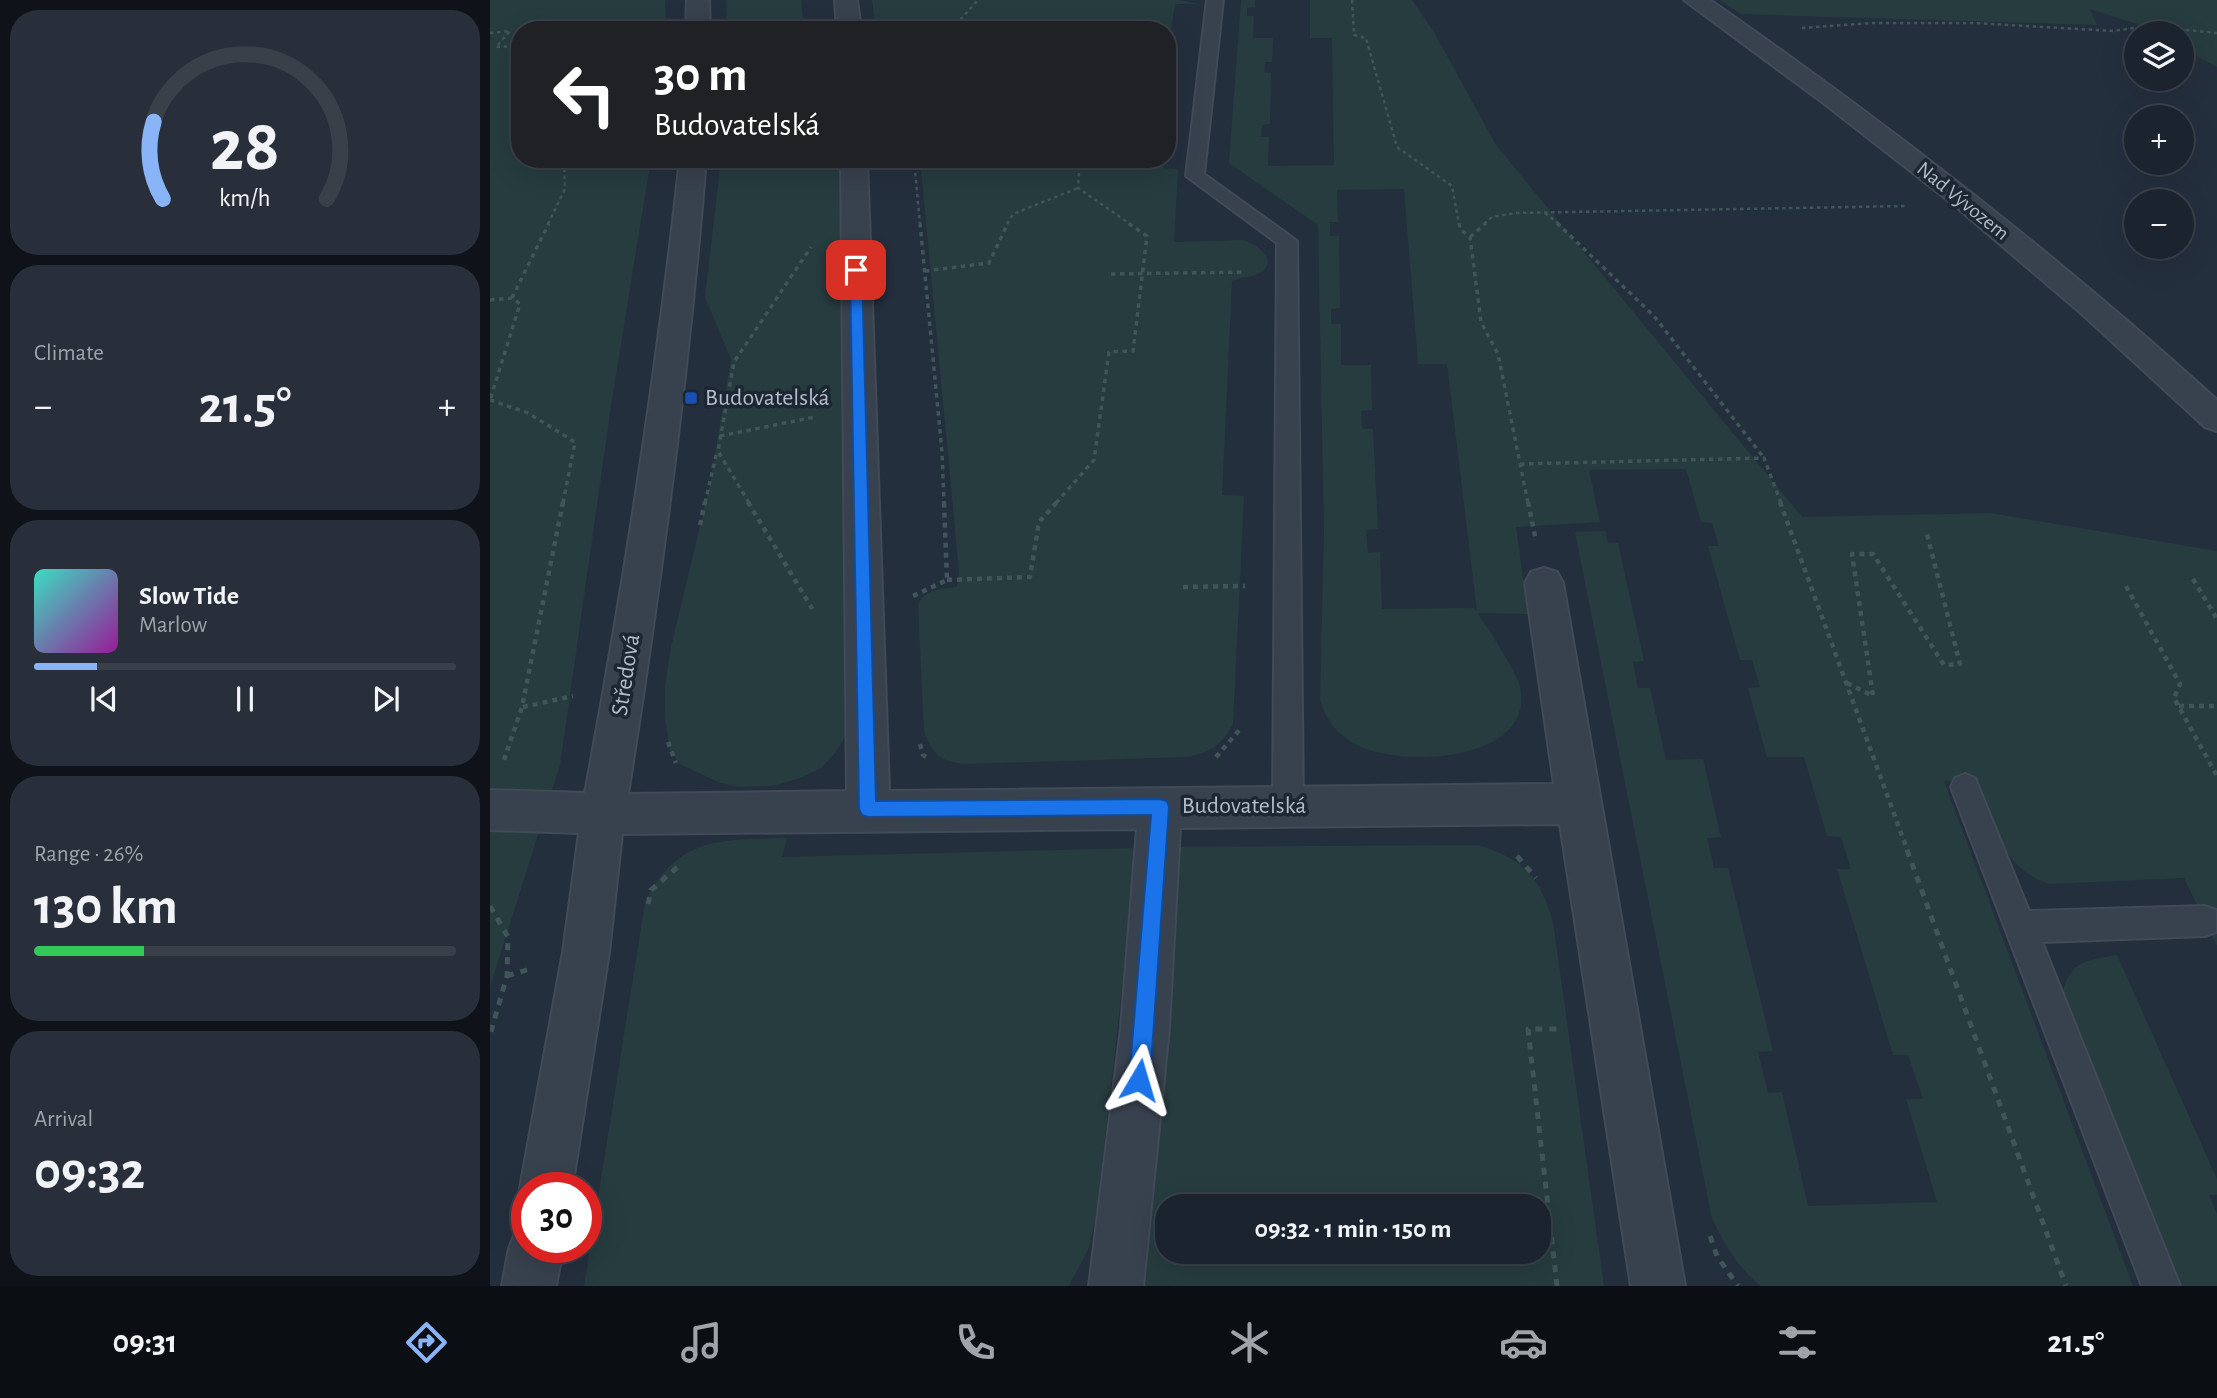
<!DOCTYPE html>
<html lang="en">
<head>
<meta charset="utf-8">
<style>
  :root { --surface:#1b232e; --page:#282f3a; --text:#f1f3f6; --muted:#a0a4aa; --line:#39404a; --accent:#8ab4f8 }
  body { margin:0; font-family:"Alegreya Sans",sans-serif; background:var(--page); color:var(--text); height:100vh; display:flex; flex-direction:column; font-size:26px; white-space:nowrap }
  * { box-sizing:border-box; margin:0 }
  p { font-size:23px; color:var(--muted) }
  .icon { flex:none; width:38px; height:38px; fill:none; stroke:currentColor; stroke-width:2; stroke-linecap:round; stroke-linejoin:round }
  .map { position:relative; flex:1; overflow:hidden }
  .panel { display:flex; flex-direction:column; gap:10px; padding:10px; background:#0f1319; width:490px }
  .panel>* { flex:none }
  .guide { position:absolute; left:21px; top:21px; width:665px; height:147px; border-radius:28px; box-shadow:0 7px 28px #0002,0 0 0 2px var(--line); background:#202124; color:#fff; overflow:hidden }
  .fabs { position:absolute; left:1634px; top:21px; display:grid; gap:14px }
  .fabs a { display:grid; place-items:center; width:70px; height:70px; border-radius:50%; background:var(--surface); box-shadow:0 7px 28px #0002,0 0 0 2px var(--line); font-size:35px }
  .speed { position:absolute; left:21px; top:1172px; display:flex; gap:14px; font-size:35px; font-weight:700; text-align:center }
  .speed>* { display:grid; place-content:center; width:91px; height:91px; border-radius:50%; background:var(--surface); box-shadow:0 7px 28px #0002,0 0 0 2px var(--line); line-height:1 }
  .speed .limit { border:10px solid #d22; background:#fff; color:#111 }
  .pin { position:absolute; display:grid; place-items:center; width:60px; height:60px; color:#fff; margin:-30px; border-radius:14px; box-shadow:0 4px 10px #0006 }
  .me { position:absolute; width:77px; margin:-38px; rotate:7deg; stroke-linejoin:round; filter:drop-shadow(0 0 5px #0008) }
  .turn { display:flex; align-items:center; gap:24px; height:147px; padding:0 28px; font-size:32px }
  .turn .icon { width:91px; height:91px; stroke-width:2.5 }
  .turn b { display:block; font-size:49px; line-height:60px }
  .big { font-size:52px; font-weight:700; line-height:1.1 }
  .panel .card { flex:1; display:flex; flex-direction:column; justify-content:center; gap:10px; min-width:0; padding:0 24px; border-radius:28px; background:var(--page) }
  .panel .dial { align-items:center; gap:0 }
  .dial svg { height:182px; overflow:visible; fill:none; stroke:var(--line); stroke-width:7; stroke-linecap:round; text-anchor:middle }
  .dial text { fill:var(--text); stroke:none }
  .song { display:flex; align-items:center; gap:21px }
  .cover { width:84px; height:84px; border-radius:10px; background:linear-gradient(135deg,hsl(170 70% 55%),hsl(300 70% 35%)) }
  .played { height:7px; border-radius:4px; background:linear-gradient(90deg,var(--accent) 15%,var(--line) 15%) }
  .keys { display:flex; justify-content:space-around; direction:ltr }
  .heat { display:flex; justify-content:space-between; align-items:center; font-size:38px; direction:ltr }
  .charge { height:10px; border-radius:5px; background:linear-gradient(90deg,#34c759 26%,var(--line) 0) }
  .trip { position:absolute; left:665px; top:1194px; width:396px; height:70px; border-radius:28px; background:var(--surface); box-shadow:0 7px 28px #0002,0 0 0 2px var(--line); font-weight:700; line-height:70px; text-align:center }
  .tabs { display:flex; height:112px; justify-content:space-around; align-items:center; background:#0b0e12; color:var(--muted) }
  .tabs .icon { width:49px; height:49px }
  .tabs .current { color:var(--accent) }
  .tabs b { font-size:32px; color:var(--text) }
  main { display:flex; flex:1; min-height:0 }
  .map>svg:first-child { display:block }
</style>
</head>
<body>
<main>
<section class="panel">
<div class="card dial"><svg viewBox="0 0 100 80">
<path d="M14 69A42 42 0 1 1 86 69"/>
<path d="M14 69A42 42 0 0 1 10 35" stroke="#8ab4f8"/>
<text x="50" y="56" font-size="32" font-weight="700">28</text>
<text x="50" y="72" font-size="11">km/h</text>
</svg></div>
<div class="card"><p>Climate</p>
<div class="heat"><a>−</a><b class="big">21.5°</b><a>+</a></div>
</div>
<div class="card">
<div class="song"><i class="cover"></i><div><b>Slow Tide</b><p>Marlow</p></div></div>
<div class="played"></div>
<div class="keys"><svg class="icon" aria-label="previous" viewBox="0 0 24 24"><path d="M18 5L8 12l10 7zM5 5v14"/></svg><svg class="icon" aria-label="pause" viewBox="0 0 24 24"><path d="M8 5v14M16 5v14"/></svg><svg class="icon" aria-label="next" viewBox="0 0 24 24"><path d="M6 5l10 7-10 7zM19 5v14"/></svg></div>
</div>
<div class="card"><p>Range · 26%</p><b class="big">130 km</b><div class="charge"></div></div>
<div class="card"><p>Arrival</p><b class="big">09:32</b></div>
</section>
<div class="map">
<svg width="1727" height="1286" viewBox="0 0 1727 1286">
  <rect width="100%" height="100%" fill="#242f3e"/>
  <path fill="#263c3f" fill-rule="evenodd" d="M0 0H175L176 30H30V159H161L123 393 70 765 0 987Z
    M236 0H311L314 30H237Z
    M382 0H689L710 4H685L677 53V30H386Z
    M751 0H765V7L757 8V16H764L763 38H783L782 62H775L774 72 781 73 780 124 772 125 771 137H779L778 166 844 165 842 38H820V0H922L944 32 1006 145 1312 517 1500 513 1727 551V946L1694 878 1560 884C1513 871 1502 821 1485 780L1454 781 1643 1286H1271C1247 1267 1235 1245 1222 1219L1085 532 1115 531 1118 543H1128L1154 661 1143 662 1148 688H1160L1176 760 1213 759 1231 837 1217 838 1224 868H1238L1283 1051 1268 1052 1278 1093 1292 1092 1318 1206 1447 1202 1416 1099H1433L1418 1055H1403L1347 869H1361L1351 837 1337 836 1314 757H1277L1258 688 1270 687 1262 660H1250L1218 546H1229L1222 523 1211 522 1196 469 1099 470 1110 522 1026 527 1038 614 988 613C998 630 1027 671 1030 687 1046 762 909 769 865 744 846 734 836 719 830 700L834 530 828 225 739 163ZM914 189 928 364H957L987 611 984 608 892 609 890 552 878 553 876 530 888 529 883 429H872L871 411 882 410 881 365H851V324H841V309L850 308 849 236H840V222H848L847 190Z
    M1229 0H1727V67L1692 48V33H1665L1650 25 1600 9 1607 25 1251 14Z
    M231 159H352L357 734 345 753 331 768 310 778 282 786 248 787 228 782 190 764 180 751 175 719V686L181 647 220 484 241 360 215 297Z
    M430 159H615L614 166 672 164 673 168 687 169 688 172 684 242 753 240C768 245 791 261 768 274 760 278 749 277 742 281L732 495 754 496 743 724C732 745 720 753 696 757L475 764C451 762 442 754 434 731L428 605C434 589 452 589 467 587L469 571Z
    M297 838 292 857 648 848 606 1218 598 1250 579 1286H94L155 903C187 836 231 840 297 838Z
    M988 845C1034 859 1049 876 1063 922L1114 1286H646L685 847ZM677 1206H1048V1251H677Z
    M1627 955 1727 1179V1195H1719L1727 1214V1286H1684L1572 994C1581 959 1597 961 1627 955Z"/>
  <g fill="none" stroke-linecap="round" stroke-linejoin="round">
    <g stroke="#414a57" stroke-width="4">
      <path id="lane" d="M717 0H733L714 174 807 241 813 806 808 816 798 820 788 816 783 806 787 243 696 176Z
        M1475 774 1485 778 1539 911 1715 906 1726 910V932L1715 936 1552 942 1690 1286H1652L1461 787 1465 778Z"/>
    </g>
    <g stroke="#414a57" stroke-width="4">
      <path id="street" d="M197 0H219L220 30H196Z
        M345 0H367L371 30H347Z
        M1194 0H1220C1397 123 1567 255 1727 400V431L1715 427 1592 314 1464 205 1332 102Z
        M190 159H216C199 371 171 584 138 794L357 791 351 159H377L399 791 1064 784 1035 583 1041 572 1054 568 1067 572 1073 583 1195 1286H1141L1070 824 690 828 679 1028 653 1286H599L631 1028 647 829 132 834 119 952 82 1188H37V1204L30 1188 73 952 89 833 0 830V790L95 793C134 584 167 371 190 159Z
        M37 1225V1248H73L66 1286H12L19 1248 27 1229Z"/>
    </g>
    <path stroke="#3f5557" stroke-width="2.5" stroke-dasharray="3.5 3.5" stroke-linecap="butt" d="M862 0 864 35 876 38 907 147 962 186 969 224
      M464 26 551 25 565 30
      M1312 28 1382 23H1484L1623 31 1657 26 1727 33
      M461 30 488 0
      M0 33 20 31 6 47 30 46
      M424 159 430 224
      M590 159 588 188 640 224
      M1055 213 1069 224
      M58 224 75 189 74 159
      M517 224 523 214 588 188
      M994 224 1002 217 1025 213 1415 206"/>
    <path stroke="#3f5557" stroke-width="3.5" stroke-dasharray="4.5 4.5" stroke-linecap="butt" d="M430 223 452 452 454 503
      M969 223 970 229 980 237 991 322 1008 354 1038 503
      M1067 223 1164 316 1274 458
      M980 237 996 223
      M435 271 499 263 518 223
      M621 274 756 272
      M22 298 59 223
      M0 300 22 298 30 304 0 400
      M0 400 38 413 85 442 73 503
      M230 436 325 417
      M1030 464 1274 458 1291 503
      M215 503 227 451
      M259 503 228 451 244 362 321 247
      M566 503 604 460 619 352 643 351 657 236 638 223"/>
    <path stroke="#3f5557" stroke-width="4.5" stroke-dasharray="5 5" stroke-linecap="butt" d="M258 502 323 610
      M1038 502 1046 541
      M1290 502 1418 852
      M210 525 215 502
      M1703 579 1727 619
      M457 580 540 577 549 522 567 502
      M1636 586 1690 684 1684 698 1727 776
      M693 587 755 586
      M423 596 457 580 454 502
      M1357 683 1383 696 1362 554H1383L1454 665 1470 664 1436 530
      M1689 706H1727
      M33 707 83 696
      M178 742 186 763
      M430 744 433 755 439 759
      M726 757 752 727
      M14 760 32 707 73 502"/>
    <path stroke="#3f5557" stroke-width="5" stroke-dasharray="7 7" stroke-linecap="butt" d="M1417 850 1576 1286
      M1027 856 1046 878
      M158 904 161 890 191 864
      M0 906 18 937 17 976 0 1035
      M17 976 40 969
      M1220 1236 1227 1256 1248 1286
      M1067 1286 1038 1029H1072"/>
    <use href="#lane" fill="#38414e" fill-rule="evenodd"/>
    <use href="#street" fill="#38414e" fill-rule="evenodd"/>
  </g>
  <path fill="#1a73e8" stroke="#114b97" stroke-width="2" d="M366 266 372 270 386 801 670 799 677 801 679 807 660 1080 657 1087 649 1090 642 1087 639 1080 661 815 378 817 372 815 369 809 360 270Z"/>
  <rect fill="#1a4fb4" stroke="#1d2633" stroke-width="2.5" x="194" y="391" width="14" height="14" rx="3.5"/>
  <g text-anchor="middle" dominant-baseline="central" stroke-width="7" stroke-linejoin="round" paint-order="stroke">
    <g font-size="21" fill="#b4bcc9" stroke="#1d2633">
      <text transform="translate(1473 201) rotate(39)">Nad Vývozem</text>
    </g>
    <g font-size="24" fill="#b4bcc9" stroke="#1d2633" text-anchor="start">
      <text x="215" y="398">Budovatelská</text>
    </g>
    <g font-size="24" fill="#b4bcc9" stroke="#1d2633">
      <text transform="translate(136 675) rotate(-81)">Středová</text>
      <text x="754" y="806">Budovatelská</text>
    </g>
  </g>
</svg>
<div class="fabs">
<a><svg class="icon" aria-label="layers" viewBox="0 0 24 24"><path d="M12 4l9 5-9 5-9-5zM3 14l9 5 9-5"/></svg></a>
<a>+</a>
<a>−</a>
</div>
<div class="speed"><div class="limit">30</div></div>
<div class="pin" style="left:366px;top:270px;background:#d93025"><svg class="icon" aria-label="arrive" viewBox="0 0 24 24"><path d="M6 21V4h12l-3 4 3 4H6"/></svg></div>
<svg class="me" style="left:649px;top:1080px" viewBox="-20 -20 40 40"><path d="M0-17L14 15 0 8-14 15z" fill="#1a73e8" stroke="#fff" stroke-width="4"/></svg>
<div class="trip">09:32 · 1 min · 150 m</div>
<div class="guide">
<div class="turn"><svg class="icon" aria-label="left" viewBox="0 0 24 24"><path d="M17 20v-9H6M10 6l-5 5 5 5"/></svg><div><b>30 m</b>Budovatelská</div></div>
</div>
</div>
</main>
<nav class="tabs">
<b>09:31</b>
<svg class="icon current" aria-label="directions" viewBox="0 0 24 24"><path d="M12 3l9 9-9 9-9-9zM9 14v-3h6M13 9l2 2-2 2"/></svg>
<svg class="icon" aria-label="music" viewBox="0 0 24 24"><path d="M9 18V5l10-2v13"/><circle cx="6" cy="18" r="3"/><circle cx="16" cy="16" r="3"/></svg>
<svg class="icon" aria-label="phone" viewBox="0 0 24 24"><path d="M5 4h4l2 5-3 2q2 4 5 5l2-3 5 2v4C11 20 4 13 5 4z"/></svg>
<svg class="icon" aria-label="climate" viewBox="0 0 24 24"><path d="M12 3v18M4 7l16 10M4 17L20 7"/></svg>
<svg class="icon" aria-label="car" viewBox="0 0 24 24"><path d="M5 17H2v-5l4-1 3-4h7l3 4 3 1v5h-3M9 17h6M6 11h13"/><circle cx="7" cy="17" r="2"/><circle cx="17" cy="17" r="2"/></svg>
<svg class="icon" aria-label="filters" viewBox="0 0 24 24"><path d="M4 7h16M4 17h16"/><circle cx="9" cy="7" r="2"/><circle cx="15" cy="17" r="2"/></svg>
<b>21.5°</b>
</nav>
</body>
</html>
